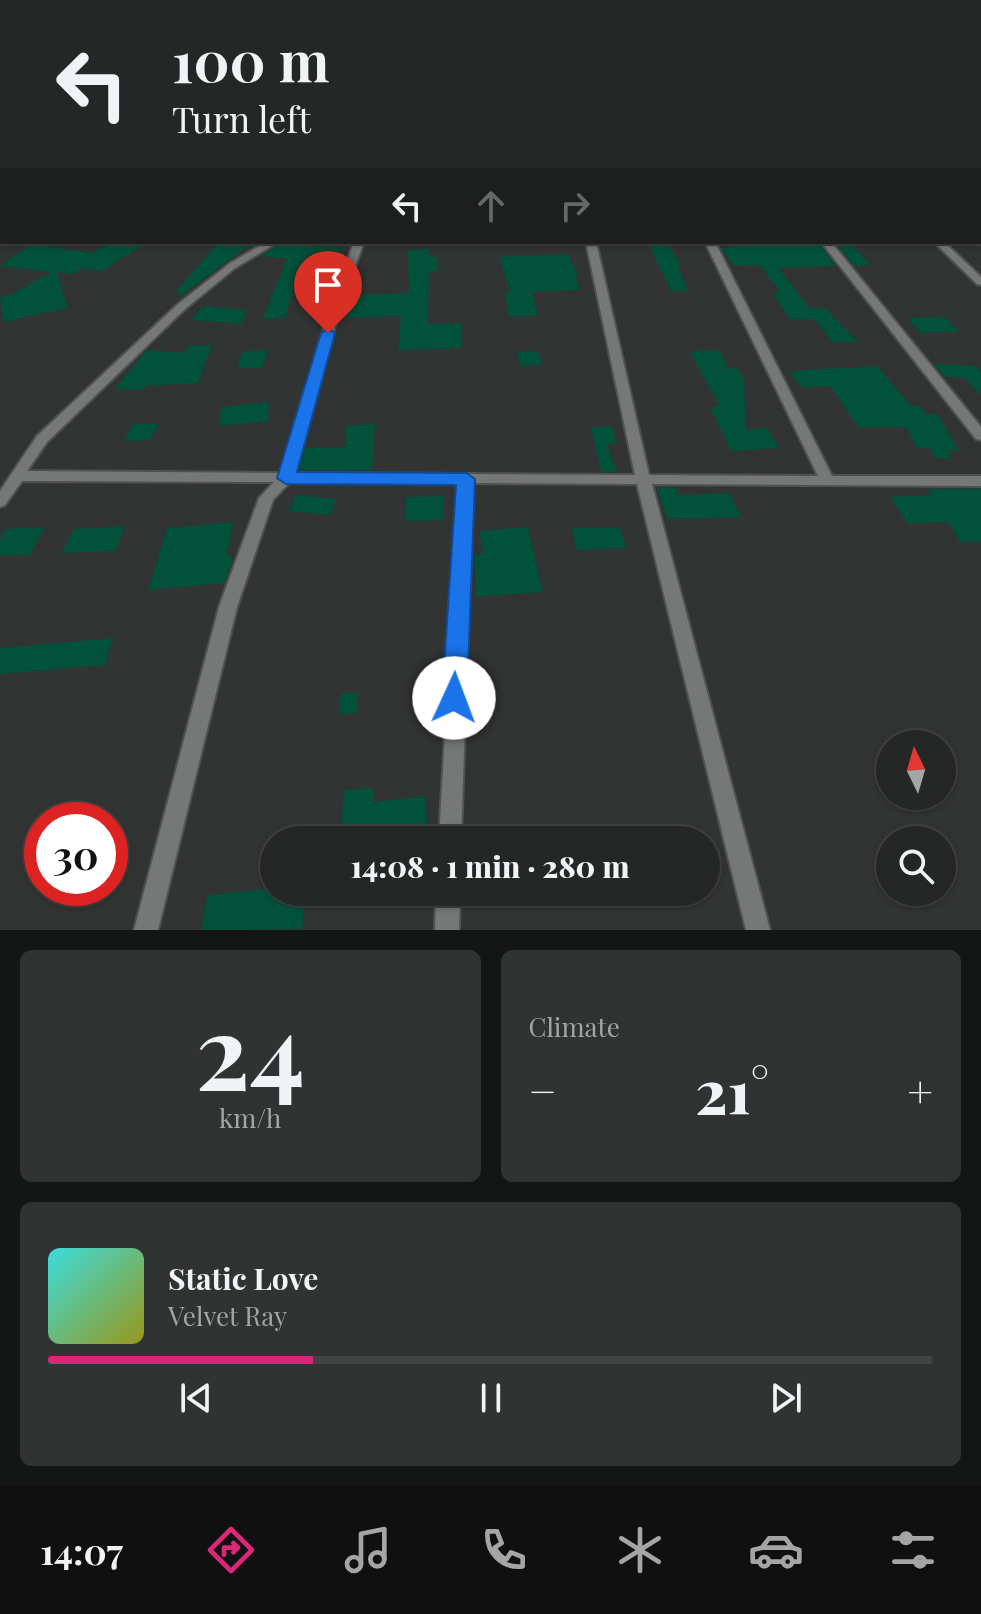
<!DOCTYPE html>
<html lang="en">
<head>
<meta charset="utf-8">
<style>
  :root { --surface:#252726; --page:#313332; --text:#f1f3f6; --muted:#a3a5a7; --line:#424443; --accent:#db2777 }
  body { margin:0; font-family:"Playfair Display",serif; background:var(--page); color:var(--text); height:100vh; display:flex; flex-direction:column; font-size:30px; white-space:nowrap }
  * { box-sizing:border-box; margin:0 }
  p { font-size:26px; color:var(--muted) }
  .icon { flex:none; width:44px; height:44px; fill:none; stroke:currentColor; stroke-width:2; stroke-linecap:round; stroke-linejoin:round }
  .map { position:relative; height:930px; overflow:hidden }
  .drawer { display:flex; flex-direction:column; gap:20px; padding:20px; background:#141515; flex:1 }
  .drawer>* { flex:none }
  .top-card { position:absolute; left:0px; top:0px; width:982px; height:244px; box-shadow:0 2px 6px #0004,0 0 0 2px var(--line); background:#252726; color:var(--text); overflow:hidden }
  .needle { width:52px; rotate:355deg }
  .controls { position:absolute; left:876px; top:730px; display:grid; gap:16px }
  .controls a { display:grid; place-items:center; width:80px; height:80px; border-radius:50%; background:var(--surface); box-shadow:0 2px 6px #0004,0 0 0 2px var(--line); font-size:40px }
  .speed { position:absolute; left:24px; top:802px; display:flex; gap:16px; font-size:40px; font-weight:700; text-align:center }
  .speed>* { display:grid; place-content:center; width:104px; height:104px; border-radius:50%; background:var(--surface); box-shadow:0 2px 6px #0004,0 0 0 2px var(--line); line-height:1 }
  .speed .limit { border:12px solid #d22; background:#fff; color:#111 }
  .pin { position:absolute; display:grid; place-items:center; width:68px; height:68px; color:#fff; margin:-82px -34px; border-radius:50% 50% 50% 0; rotate:-45deg; box-shadow:0 0 8px #0007 }
  .pin .icon { rotate:45deg }
  .me { position:absolute; width:88px; margin:-44px; rotate:2deg; stroke-linejoin:round; filter:drop-shadow(0 0 6px #0008) }
  .turn { display:flex; align-items:center; gap:28px; height:168px; padding:0 40px; font-size:36px }
  .turn .icon { width:104px; height:104px; stroke-width:2.5 }
  .turn b { display:block; font-size:56px; line-height:68px }
  .lanes { display:flex; align-items:center; height:76px; padding:0 40px; background:#0003; justify-content:center; gap:40px; direction:ltr }
  .lanes .off { opacity:.35 }
  .big { font-size:60px; font-weight:800; line-height:1.1 }
  .drawer .tile { flex:1; display:flex; flex-direction:column; justify-content:center; gap:12px; min-width:0; padding:0 28px; border-radius:12px; background:var(--page) }
  .drawer .dial { align-items:center; gap:0 }
  .dial b { font-size:104px; line-height:1 }
  .song { display:flex; align-items:center; gap:24px }
  .cover { width:96px; height:96px; border-radius:12px; background:linear-gradient(135deg,hsl(180 70% 55%),hsl(60 70% 35%)) }
  .played { height:8px; border-radius:4px; background:linear-gradient(90deg,var(--accent) 30%,var(--line) 30%) }
  .keys { display:flex; justify-content:space-around; direction:ltr }
  .heat { display:flex; justify-content:space-between; align-items:center; font-size:44px; direction:ltr }
  .drawer .tiles { flex:1; display:grid; gap:20px; grid-template-columns:1fr 1fr }
  .tile:last-child { grid-column:span 2 }
  .trip { position:absolute; left:260px; top:826px; width:460px; height:80px; border-radius:40px; background:var(--surface); box-shadow:0 2px 6px #0004,0 0 0 2px var(--line); font-weight:800; line-height:80px; text-align:center }
  .dock { display:flex; height:128px; justify-content:space-around; align-items:center; background:#0f100f; color:var(--muted) }
  .dock .icon { width:56px; height:56px }
  .dock .active { color:var(--accent) }
  .dock b { font-size:36px; color:var(--text) }
  .map>svg:first-child { display:block }
</style>
</head>
<body>
<div class="map">
<svg width="981" height="930" viewBox="0 0 981 930">
  <rect width="100%" height="100%" fill="#313432"/>
  <path fill="#02513a" d="M110 242H149L101 271 82 268 72 274 57 272 68 308 3 322 0 297 12 294 51 272 0 266 31 244 92 253Z
    M219 242H260L248 249 246 247 181 296 176 291Z
    M648 242H667L681 265H677L689 291H671Z
    M727 242H818L836 266 779 268 809 308H825L858 342H832L815 319H790L772 293 780 292 760 265 734 266 721 248 731 247Z
    M835 242H848L871 265 854 266Z
    M281 243 341 247 336 271 299 272 285 318 262 319 287 259 262 256 256 259Z
    M429 249 430 257H437L438 271H429L428 324H461V348L398 350 401 316 346 318 351 295 409 293 408 250Z
    M568 254 578 276H575L580 290 532 292 539 316 509 317 504 292H510L499 257Z
    M203 306 247 310 242 324 191 320Z
    M945 317 960 332 921 333 907 318Z
    M212 345 198 383 146 386 143 390 114 389 147 350 185 353 188 346Z
    M268 350 262 368H237L243 351Z
    M719 350 729 369 737 368 744 379 746 430 767 428 779 448 731 451 710 407 720 406 689 351Z
    M538 351 542 365 520 366 517 352Z
    M934 364 976 366 981 373V395L964 378 945 377Z
    M877 366 911 406H921L925 414H937L959 451 947 450 951 459 935 458 930 448H917L906 427 859 428 830 386 802 388 789 371Z
    M269 402 268 421 219 426 221 407Z
    M159 423 151 440 124 441 133 424Z
    M375 424 372 470H299L305 448 345 447 346 426Z
    M612 426 617 443 607 444 617 472H601L591 427Z
    M657 488H676L678 495 730 493 741 517 667 519Z
    M927 489H981V542H960L948 522 908 524 890 497 931 495Z
    M296 495 337 499 330 515 288 511Z
    M444 496V520L405 521 406 497Z
    M233 522 227 556 233 555 225 583 148 590 167 528Z
    M125 526 115 551 61 553 74 529Z
    M45 527 30 555 0 556V539L6 529Z
    M528 527 543 592 476 597 474 555 483 554 479 531Z
    M620 527 626 548 576 550 572 528Z
    M113 638 105 665 0 674V648Z
    M358 692 357 713 339 714 341 693Z
    M373 788V802L425 796 428 834 340 840 344 790Z
    M274 888V892H305L302 929 201 930 207 895Z"/>
  <g fill="none" stroke-linecap="round" stroke-linejoin="round">
    <g stroke="#505251" stroke-width="4">
      <path id="street" d="M980 119H981V123H980Z
        M2 120V124L0 125V121Z
        M0 143H2V147H0Z
        M0 173H2V177H0Z
        M980 185H981V189H980Z
        M0 211H2V217H0Z
        M980 231H981V237H980Z
        M266 242H278L235 268 185 309 47 442 27 471 280 473 330 308 354 242H364L340 308 295 473 635 475 586 242H596L649 475 818 476 705 242H715L832 476H981V486L652 484 770 930H746L637 484 473 483 461 840H439L459 483 290 482 273 500 237 607 158 930H134L219 607 259 498 274 482 22 481 5 505 0 507V491L37 436 177 305 229 264Z
        M821 242H831L981 427V440L976 439Z
        M934 242H944L981 277V285L977 284Z
        M436 892H460L459 930H435Z"/>
    </g>
    <g stroke="#505251" stroke-width="4">
      <path id="secondary" d="M980 127H981V133H980Z"/>
    </g>
    <use href="#street" fill="#757877" fill-rule="evenodd"/>
    <use href="#secondary" fill="#757877" fill-rule="evenodd"/>
  </g>
  <linearGradient id="sky" x2="0" y2="1"><stop stop-color="#1b1d1c"/><stop offset="0.45" stop-color="#48505a"/><stop offset="1" stop-color="#48505a" stop-opacity="0"/></linearGradient>
  <rect width="981" height="238" fill="url(#sky)"/>
  <path fill="#1a73e8" stroke="#114b97" stroke-width="2" d="M328 329 335 333 297 472 466 473 475 479 467 698 463 705 454 708 445 705 442 698 456 485 286 484 277 478 321 333Z"/>
</svg>
<div class="controls">
<a><svg class="needle" viewBox="-14 -14 28 28"><path d="M0-13l5 13h-10z" fill="#e53935"/><path d="M0 13l5-13h-10z" fill="#a3a5a7"/></svg></a>
<a><svg class="icon" aria-label="search" viewBox="0 0 24 24"><circle cx="10" cy="10" r="6"/><path d="M15 15l6 6"/></svg></a>
</div>
<div class="speed"><div class="limit">30</div></div>
<div class="pin" style="left:328px;top:333px;background:#d93025"><svg class="icon" aria-label="arrive" viewBox="0 0 24 24"><path d="M6 21V4h12l-3 4 3 4H6"/></svg></div>
<svg class="me" style="left:454px;top:698px" viewBox="-20 -20 40 40"><circle r="19" fill="#fff"/><path d="M0-13L10 11 0 6-10 11z" fill="#1a73e8"/></svg>
<div class="trip">14:08 · 1 min · 280 m</div>
<div class="top-card">
<div class="turn"><svg class="icon" aria-label="left" viewBox="0 0 24 24"><path d="M17 20v-9H6M10 6l-5 5 5 5"/></svg><div><b>100 m</b>Turn left</div></div>
<div class="lanes"><svg class="icon" aria-label="left" viewBox="0 0 24 24"><path d="M17 20v-9H6M10 6l-5 5 5 5"/></svg><svg class="icon off" aria-label="ahead" viewBox="0 0 24 24"><path d="M12 20V5M6 11l6-6 6 6"/></svg><svg class="icon off" aria-label="right" viewBox="0 0 24 24"><path d="M7 20v-9h11M14 6l5 5-5 5"/></svg></div>
</div>
</div>
<section class="drawer">
<div class="tiles">
<div class="tile dial"><b>24</b><p>km/h</p></div>
<div class="tile"><p>Climate</p>
<div class="heat"><a>−</a><b class="big">21°</b><a>+</a></div>
</div>
<div class="tile">
<div class="song"><i class="cover"></i><div><b>Static Love</b><p>Velvet Ray</p></div></div>
<div class="played"></div>
<div class="keys"><svg class="icon" aria-label="previous" viewBox="0 0 24 24"><path d="M18 5L8 12l10 7zM5 5v14"/></svg><svg class="icon" aria-label="pause" viewBox="0 0 24 24"><path d="M8 5v14M16 5v14"/></svg><svg class="icon" aria-label="next" viewBox="0 0 24 24"><path d="M6 5l10 7-10 7zM19 5v14"/></svg></div>
</div>
</div>
</section>
<nav class="dock">
<b>14:07</b>
<svg class="icon active" aria-label="directions" viewBox="0 0 24 24"><path d="M12 3l9 9-9 9-9-9zM9 14v-3h6M13 9l2 2-2 2"/></svg>
<svg class="icon" aria-label="music" viewBox="0 0 24 24"><path d="M9 18V5l10-2v13"/><circle cx="6" cy="18" r="3"/><circle cx="16" cy="16" r="3"/></svg>
<svg class="icon" aria-label="phone" viewBox="0 0 24 24"><path d="M5 4h4l2 5-3 2q2 4 5 5l2-3 5 2v4C11 20 4 13 5 4z"/></svg>
<svg class="icon" aria-label="climate" viewBox="0 0 24 24"><path d="M12 3v18M4 7l16 10M4 17L20 7"/></svg>
<svg class="icon" aria-label="car" viewBox="0 0 24 24"><path d="M5 17H2v-5l4-1 3-4h7l3 4 3 1v5h-3M9 17h6M6 11h13"/><circle cx="7" cy="17" r="2"/><circle cx="17" cy="17" r="2"/></svg>
<svg class="icon" aria-label="filters" viewBox="0 0 24 24"><path d="M4 7h16M4 17h16"/><circle cx="9" cy="7" r="2"/><circle cx="15" cy="17" r="2"/></svg>
</nav>
</body>
</html>
